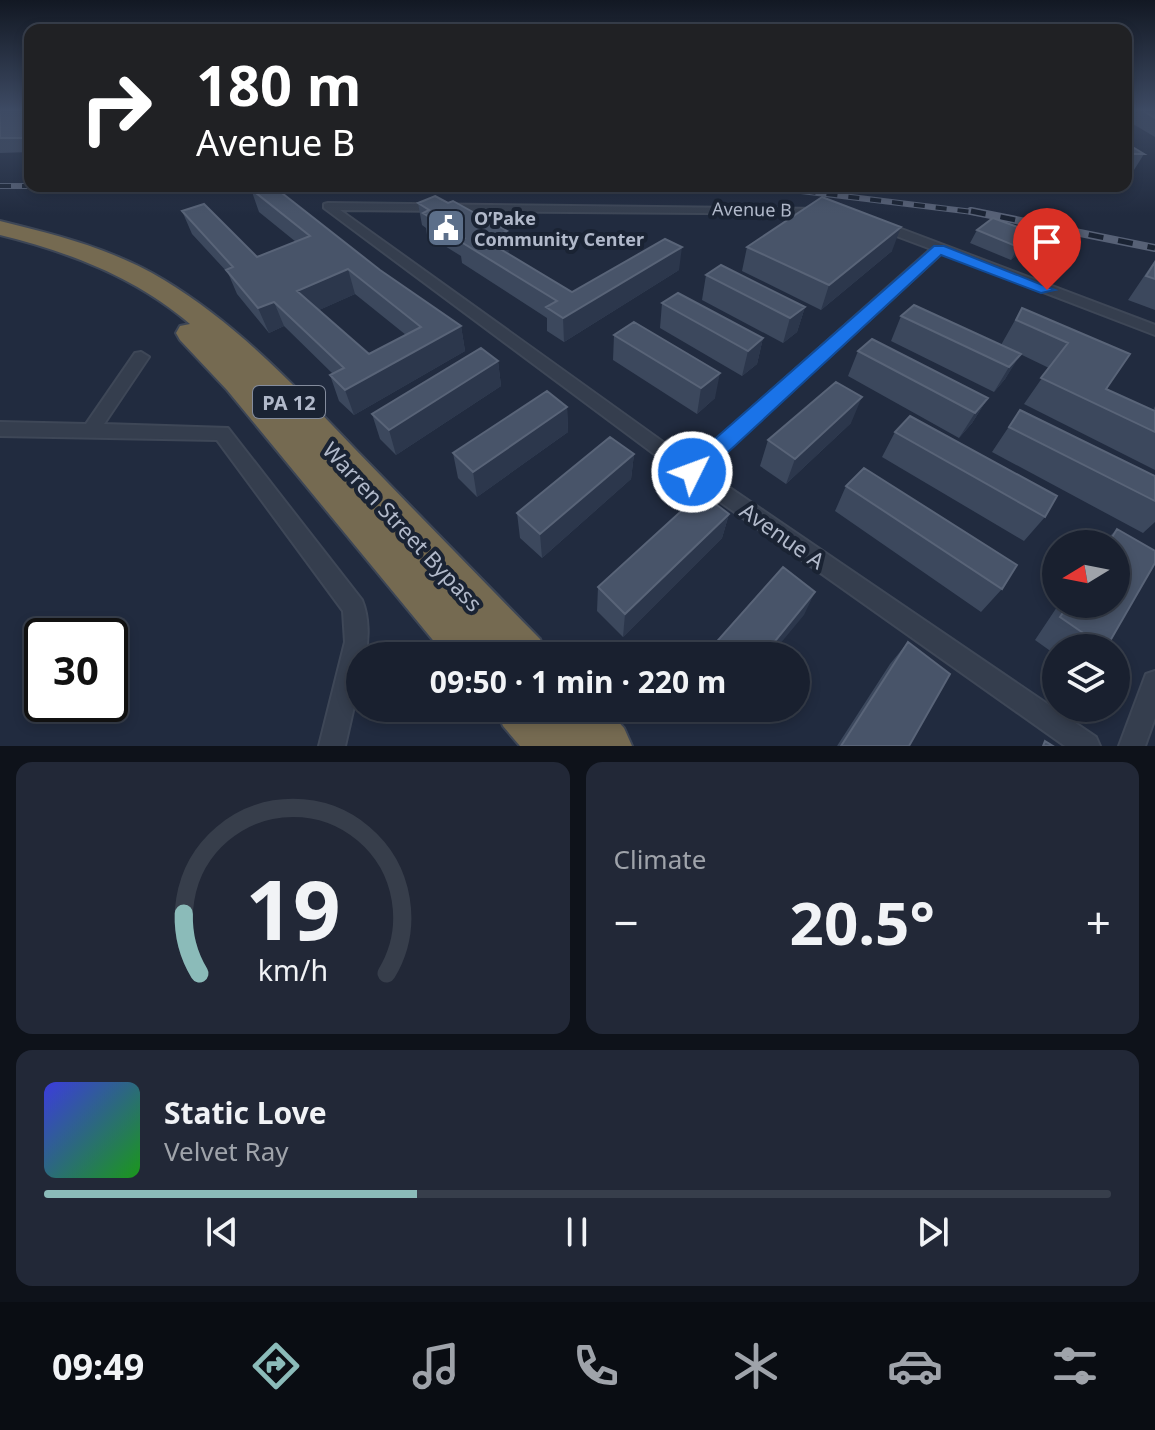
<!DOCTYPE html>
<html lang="en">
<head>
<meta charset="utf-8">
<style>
  :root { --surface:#19202f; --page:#222837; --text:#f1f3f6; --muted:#9fa3aa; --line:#373e4b; --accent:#8bbbb9 }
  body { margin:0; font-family:"Noto Sans",sans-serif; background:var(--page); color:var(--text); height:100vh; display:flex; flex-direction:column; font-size:30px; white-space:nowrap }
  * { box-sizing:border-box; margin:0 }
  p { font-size:26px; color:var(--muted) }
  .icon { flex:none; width:44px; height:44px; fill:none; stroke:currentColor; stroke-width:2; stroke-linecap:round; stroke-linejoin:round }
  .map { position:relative; height:746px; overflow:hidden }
  .drawer { display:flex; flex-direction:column; gap:16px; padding:16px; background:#0e121a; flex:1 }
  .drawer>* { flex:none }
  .banner { position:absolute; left:24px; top:24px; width:1108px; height:168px; border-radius:16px; box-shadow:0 4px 12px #0003,0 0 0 2px var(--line); background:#202124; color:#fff; overflow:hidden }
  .needle { width:52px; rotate:260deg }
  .controls { position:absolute; left:1042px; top:530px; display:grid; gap:16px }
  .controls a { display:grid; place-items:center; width:88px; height:88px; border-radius:50%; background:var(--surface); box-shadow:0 4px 12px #0003,0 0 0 2px var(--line); font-size:40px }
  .speed { position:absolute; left:24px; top:618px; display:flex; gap:16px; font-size:40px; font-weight:700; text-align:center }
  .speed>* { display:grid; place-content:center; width:104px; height:104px; border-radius:50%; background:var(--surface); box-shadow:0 4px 12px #0003,0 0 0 2px var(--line); line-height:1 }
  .speed .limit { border:4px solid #111; border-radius:12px; background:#fff; color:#111 }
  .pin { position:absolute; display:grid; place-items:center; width:68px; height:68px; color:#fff; margin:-82px -34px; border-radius:50% 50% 50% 0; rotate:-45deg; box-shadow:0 0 8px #0007 }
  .pin .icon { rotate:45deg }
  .me { position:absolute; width:88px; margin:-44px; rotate:48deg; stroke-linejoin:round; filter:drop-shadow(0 0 6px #0008) }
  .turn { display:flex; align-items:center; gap:28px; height:168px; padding:0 40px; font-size:36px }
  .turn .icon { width:104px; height:104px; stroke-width:2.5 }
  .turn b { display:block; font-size:56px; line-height:68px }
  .big { font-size:60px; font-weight:700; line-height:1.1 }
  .drawer .widget { flex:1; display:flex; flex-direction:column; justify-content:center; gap:12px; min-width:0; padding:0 28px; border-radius:16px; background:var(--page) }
  .drawer .dial { align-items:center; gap:0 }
  .dial svg { height:208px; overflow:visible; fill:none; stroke:var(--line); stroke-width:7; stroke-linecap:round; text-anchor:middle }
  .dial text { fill:var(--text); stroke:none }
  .song { display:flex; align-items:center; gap:24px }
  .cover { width:96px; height:96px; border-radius:12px; background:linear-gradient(135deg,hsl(240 70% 55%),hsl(120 70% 35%)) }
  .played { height:8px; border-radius:4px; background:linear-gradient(90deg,var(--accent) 35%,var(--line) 35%) }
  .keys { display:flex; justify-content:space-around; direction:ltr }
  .heat { display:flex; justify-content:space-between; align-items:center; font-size:44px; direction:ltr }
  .drawer .tiles { flex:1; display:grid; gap:16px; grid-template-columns:1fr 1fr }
  .widget:last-child { grid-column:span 2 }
  .trip { position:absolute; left:346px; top:642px; width:464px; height:80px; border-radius:40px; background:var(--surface); box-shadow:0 4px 12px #0003,0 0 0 2px var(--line); font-weight:700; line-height:80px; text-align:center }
  .tab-bar { display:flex; height:128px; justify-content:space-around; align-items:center; background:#0a0d13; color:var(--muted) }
  .tab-bar .icon { width:56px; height:56px }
  .tab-bar .on { color:var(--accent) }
  .tab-bar b { font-size:36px; color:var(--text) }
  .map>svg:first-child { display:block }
</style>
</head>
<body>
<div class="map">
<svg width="1155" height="746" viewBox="0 0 1155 746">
  <rect width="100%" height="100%" fill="#212b3f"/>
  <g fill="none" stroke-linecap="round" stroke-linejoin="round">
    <g stroke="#3e4757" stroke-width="4">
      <path id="minor" d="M328 203 826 209 828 211 822 214 340 210 691 462 931 249 875 228V222H883L1155 325V335L942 253 705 471 1096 737 1100 746H1065L685 477 324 208V204Z
        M141 352 149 357 104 424 228 428 362 600C369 617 369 639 365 656H360V680L345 746H319L345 642 343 611 217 440 0 436V422L86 424 135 353Z
        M1155 671V718L1145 746H1119L1146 674Z"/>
    </g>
    <g stroke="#3d4656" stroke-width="4">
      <path id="motorway" d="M0 221C57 235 113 249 164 280 237 324 296 387 354 448 416 512 478 576 540 639L547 656H446L227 390 180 340 176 333 180 326 190 324C135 277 69 252 0 235Z
        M496 708H606L624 728 632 746H520L503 726Z"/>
    </g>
    <use href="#minor" fill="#353e4e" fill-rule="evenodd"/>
    <use href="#motorway" fill="#756a51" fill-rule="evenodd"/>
    <g stroke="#576176" stroke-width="6">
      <path id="rail-far1" d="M0 186H30
        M761 186 981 213"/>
    </g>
    <g stroke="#576176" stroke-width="8">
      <path id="rail" d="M971 211 1155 248"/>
    </g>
    <use href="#rail-far1" stroke="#1a2333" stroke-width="4" stroke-dasharray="11" stroke-linecap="butt"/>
    <use href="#rail" stroke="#1a2333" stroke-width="5" stroke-dasharray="15" stroke-linecap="butt"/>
  </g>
  <path fill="#3c485d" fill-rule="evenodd" d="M0 110H30V152L0 153Z
    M1126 110H1155V137L1133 124H1126Z
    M1126 143 1144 154 1134 170H1126Z
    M947 186H1013L1012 188 949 189Z
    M251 189 380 270 461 326 465 351 354 415 339 401 330 375 333 374 284 326 269 333 237 294 228 273 192 234 182 211 257 257 296 242 259 212ZM355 294 406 335 369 354 319 310Z
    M418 203 509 254 572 292 679 270 564 342 547 331V318L462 263 461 256 427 235 426 228 422 225Z
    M977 230 1027 246 1011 260 970 243Z
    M747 247 892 251 821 310 742 271Z
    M1155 260V310L1128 300Z
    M706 275 805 307 797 332 783 343 702 300Z
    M662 303 763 338 757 364 742 376 660 328Z
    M1022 308 1130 354 1106 389 1153 411 1155 406V470L1024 404 1049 368 1020 354 1005 379 994 392 891 341 901 316 1001 345Z
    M634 322 715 398 697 414 613 360 614 335Z
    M858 351 988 398 972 423 959 438 848 376Z
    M498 361 501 386 396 455 380 439 372 414Z
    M567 407 568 432 477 497 458 478 453 453Z
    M1020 410 1155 476V522L1143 533 992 452Z
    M851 423 786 484 760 466 768 440Z
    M895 432 1045 517 1024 541 882 457Z
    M634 454 631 479 542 558 520 538 517 513Z
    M846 486 1002 589 981 612 835 511Z
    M729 514 722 538 623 637 597 611 598 587Z
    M1117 529 1155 551V563L1106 648H1056V655L1035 640 1059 604H1116V544H1102Z
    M908 642 909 746H837L890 664Z
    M699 708H728L715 723Z"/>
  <path fill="#2c374c" d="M901 227 892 251 821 310 829 285Z
    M507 231 509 254 487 241Z
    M1034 233 1027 246 1011 260 1018 247Z
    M682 247 679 270 564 342 563 318Z
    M348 269 355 294 306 316 297 291Z
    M274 302 284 326 269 333 258 308Z
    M805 307 797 332 783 343 790 318Z
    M461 326 465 351 354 415 345 390Z
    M763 338 757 364 742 376 748 351Z
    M1021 354 1005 379 994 392 1009 367Z
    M498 361 501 386 396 455 389 430Z
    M720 373 715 398 697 414 701 388Z
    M862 397 851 423 786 484 795 459Z
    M988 398 972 423 959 438 975 413Z
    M567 407 568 432 477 497 473 472Z
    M634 454 631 479 542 558 540 534Z
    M729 514 722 538 623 637 625 614Z
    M815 592 804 615 770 656H763Z
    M722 708H728L715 723Z"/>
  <path fill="#485469" stroke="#596478" stroke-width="2" fill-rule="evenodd" d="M0 110H30V138H0Z
    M1142 110H1155V118Z
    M1126 143 1144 154H1126Z
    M261 186H273L380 270 461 326 345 390 330 375 344 368 274 302 258 308 226 270 233 267 182 211 204 204 257 257 310 236 251 189ZM348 269 421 327 369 354 297 291Z
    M435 196 448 203 453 201 507 231 487 241 572 292 665 239 682 247 563 318 546 307 557 301 458 240 464 238 423 213 429 210 418 203Z
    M822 197 901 227 829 285 747 247Z
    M993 218 1034 233 1018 247 977 230Z
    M1155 262V279L1146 276Z
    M721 265 805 307 790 318 706 275Z
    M678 293 763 338 748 351 662 303Z
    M914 305 1021 354 1009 367 901 316Z
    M1022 308 1130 354 1106 389 1155 411V432L1041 378 1068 343 1016 320Z
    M634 322 720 373 701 388 614 335Z
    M872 339 988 398 975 413 858 351Z
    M481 348 498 361 389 430 372 414Z
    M836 382 862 397 795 459 768 440Z
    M547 391 567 407 473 472 453 453Z
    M1020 410 1155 476V501L1009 427Z
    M910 416 1057 496 1045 517 895 432Z
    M610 437 634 454 540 534 517 513Z
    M864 468 1017 565 1002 589 846 486Z
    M701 493 729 514 625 614 598 587Z
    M1117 529 1155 551V563L1106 648H1105L1060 617 1069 604H1116V544H1108Z
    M783 567 815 592 763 656H704Z
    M908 642 950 674 909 746H841Z
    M1045 741 1053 746H1043Z"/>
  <linearGradient id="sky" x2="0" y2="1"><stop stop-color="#121823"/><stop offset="0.51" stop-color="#3d4a63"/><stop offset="1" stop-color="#3d4a63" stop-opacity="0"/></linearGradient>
  <rect width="1155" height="215" fill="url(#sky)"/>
  <path fill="#1a73e8" stroke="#114b97" stroke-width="2" d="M934 246H944L1055 290 1041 293 941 255 700 478H684L681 472 684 466Z"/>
  <defs>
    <g id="civic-square" transform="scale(2)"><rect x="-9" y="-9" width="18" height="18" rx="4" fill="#5c6f8a" stroke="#1a2333"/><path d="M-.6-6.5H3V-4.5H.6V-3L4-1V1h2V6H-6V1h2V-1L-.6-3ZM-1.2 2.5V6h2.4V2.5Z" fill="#fff"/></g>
  </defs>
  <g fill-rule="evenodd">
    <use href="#civic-square" x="446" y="228"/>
  </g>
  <g text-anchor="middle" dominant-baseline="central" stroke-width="8" stroke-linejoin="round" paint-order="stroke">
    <g font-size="18" fill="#b1b9ca" stroke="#1a2333">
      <text transform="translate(752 209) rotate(1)">Avenue B</text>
    </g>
    <g font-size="18" font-weight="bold" fill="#b1b9ca" stroke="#1a2333" text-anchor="start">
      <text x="474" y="218">O’Pake<tspan x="474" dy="21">Community Center</tspan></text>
    </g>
    <rect fill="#1a2333" stroke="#848c9d" stroke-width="2" x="253" y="386" width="72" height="32" rx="6"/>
    <g font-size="20" font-weight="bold" fill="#b1b9ca">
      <text x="289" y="402">PA 12</text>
    </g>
    <g font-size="22" fill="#b1b9ca" stroke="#1a2333">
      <text transform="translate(403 526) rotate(47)">Warren Street Bypass</text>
      <text transform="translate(783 535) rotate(35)">Avenue A</text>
    </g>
  </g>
</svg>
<div class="controls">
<a><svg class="needle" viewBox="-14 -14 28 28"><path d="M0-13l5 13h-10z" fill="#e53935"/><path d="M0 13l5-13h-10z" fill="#9fa3aa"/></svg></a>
<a><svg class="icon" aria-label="layers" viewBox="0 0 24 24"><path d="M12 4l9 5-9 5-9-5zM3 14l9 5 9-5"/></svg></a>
</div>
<div class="speed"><div class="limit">30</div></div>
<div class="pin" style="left:1047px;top:290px;background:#d93025"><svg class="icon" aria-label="arrive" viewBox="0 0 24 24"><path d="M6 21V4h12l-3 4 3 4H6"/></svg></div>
<svg class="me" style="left:692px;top:472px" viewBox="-20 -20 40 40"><circle r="17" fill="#1a73e8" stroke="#fff" stroke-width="3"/><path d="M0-11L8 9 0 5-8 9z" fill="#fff"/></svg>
<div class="trip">09:50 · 1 min · 220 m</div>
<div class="banner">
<div class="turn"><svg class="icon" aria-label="right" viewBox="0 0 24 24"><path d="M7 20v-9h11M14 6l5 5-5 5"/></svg><div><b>180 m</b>Avenue B</div></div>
</div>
</div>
<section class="drawer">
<div class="tiles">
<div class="widget dial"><svg viewBox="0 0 100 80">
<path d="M14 69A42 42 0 1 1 86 69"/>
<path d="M14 69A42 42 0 0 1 8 46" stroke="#8bbbb9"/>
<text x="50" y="56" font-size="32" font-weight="700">19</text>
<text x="50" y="72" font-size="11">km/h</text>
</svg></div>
<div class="widget"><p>Climate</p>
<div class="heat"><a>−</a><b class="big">20.5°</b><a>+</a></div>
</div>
<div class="widget">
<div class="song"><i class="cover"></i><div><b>Static Love</b><p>Velvet Ray</p></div></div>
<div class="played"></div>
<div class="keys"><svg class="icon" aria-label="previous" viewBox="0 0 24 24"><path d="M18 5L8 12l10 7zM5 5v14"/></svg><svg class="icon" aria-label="pause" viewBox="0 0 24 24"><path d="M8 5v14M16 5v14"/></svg><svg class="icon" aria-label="next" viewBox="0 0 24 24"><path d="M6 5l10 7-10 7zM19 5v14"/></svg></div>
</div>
</div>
</section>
<nav class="tab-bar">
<b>09:49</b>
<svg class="icon on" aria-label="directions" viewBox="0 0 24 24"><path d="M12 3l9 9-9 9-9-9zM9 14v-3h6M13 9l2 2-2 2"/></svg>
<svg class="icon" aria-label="music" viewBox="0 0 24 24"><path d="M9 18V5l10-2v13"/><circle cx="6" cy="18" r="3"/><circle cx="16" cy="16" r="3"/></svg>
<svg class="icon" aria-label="phone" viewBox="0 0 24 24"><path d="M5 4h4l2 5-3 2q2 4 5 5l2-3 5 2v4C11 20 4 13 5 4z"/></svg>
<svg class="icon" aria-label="climate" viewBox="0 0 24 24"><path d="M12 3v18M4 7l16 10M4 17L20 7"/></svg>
<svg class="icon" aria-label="car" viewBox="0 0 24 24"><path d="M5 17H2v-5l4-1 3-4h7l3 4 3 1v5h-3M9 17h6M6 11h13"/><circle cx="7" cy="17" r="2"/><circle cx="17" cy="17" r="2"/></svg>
<svg class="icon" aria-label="filters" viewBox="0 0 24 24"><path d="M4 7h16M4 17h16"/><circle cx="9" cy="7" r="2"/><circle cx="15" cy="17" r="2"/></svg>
</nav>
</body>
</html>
